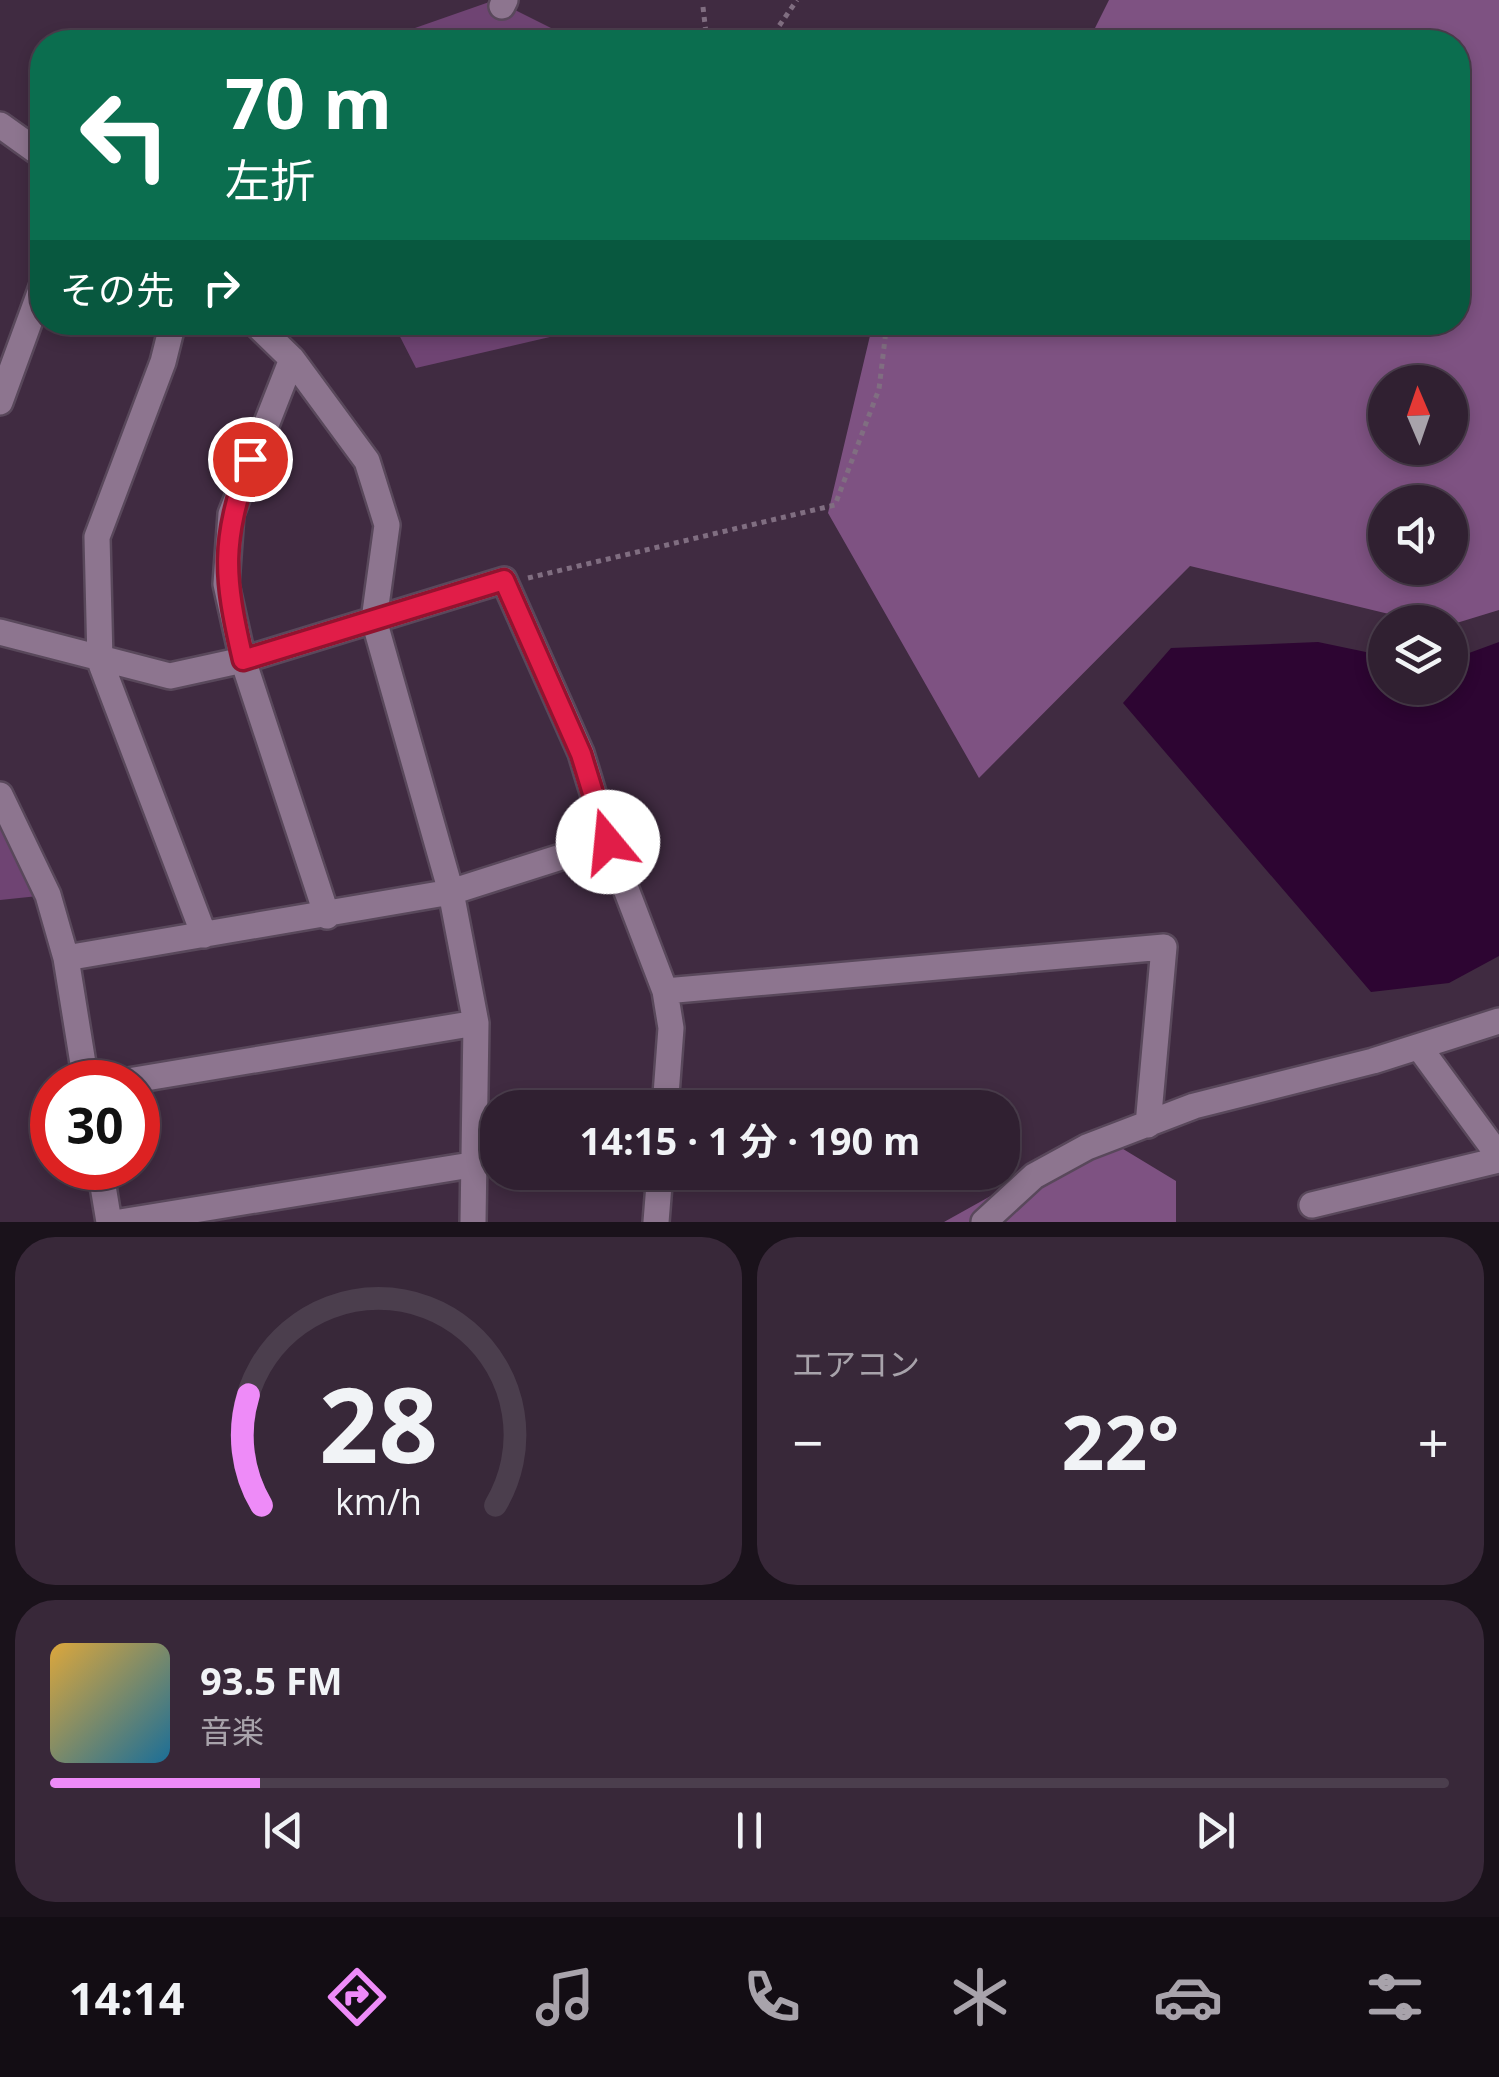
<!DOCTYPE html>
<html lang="ja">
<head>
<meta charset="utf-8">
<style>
  :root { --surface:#302031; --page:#382839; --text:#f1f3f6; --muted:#a8a3ab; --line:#4b3e4d; --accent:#ee8bf8 }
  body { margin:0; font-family:"Open Sans","Noto Sans JP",sans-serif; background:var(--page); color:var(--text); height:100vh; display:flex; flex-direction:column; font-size:38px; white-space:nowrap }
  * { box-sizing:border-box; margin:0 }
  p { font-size:32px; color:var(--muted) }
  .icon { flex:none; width:55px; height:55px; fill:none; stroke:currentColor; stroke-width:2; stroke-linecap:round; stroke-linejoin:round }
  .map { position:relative; height:1222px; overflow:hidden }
  .details { display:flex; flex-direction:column; gap:15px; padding:15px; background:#1a121b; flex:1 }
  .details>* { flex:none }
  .guide { position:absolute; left:30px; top:30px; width:1440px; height:305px; border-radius:40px; box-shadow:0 5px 15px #0003,0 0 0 2px var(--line); background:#0b6e4f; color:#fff; overflow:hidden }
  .needle { width:65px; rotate:358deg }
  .controls { position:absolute; left:1368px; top:365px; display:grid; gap:20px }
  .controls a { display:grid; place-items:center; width:100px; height:100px; border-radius:50%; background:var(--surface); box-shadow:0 5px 15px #0003,0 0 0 2px var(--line); font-size:50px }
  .speed { position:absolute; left:30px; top:1060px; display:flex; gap:20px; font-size:50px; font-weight:700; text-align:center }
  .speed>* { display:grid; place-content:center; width:130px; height:130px; border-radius:50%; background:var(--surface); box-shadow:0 5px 15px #0003,0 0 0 2px var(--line); line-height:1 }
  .speed .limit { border:15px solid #d22; background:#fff; color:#111 }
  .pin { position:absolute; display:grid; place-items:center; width:85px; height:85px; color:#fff; margin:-42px; border:5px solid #fff; border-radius:50%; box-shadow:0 2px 10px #0007 }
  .me { position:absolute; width:110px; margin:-55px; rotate:343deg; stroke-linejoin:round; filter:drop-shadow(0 0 8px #0008) }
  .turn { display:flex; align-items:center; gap:35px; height:210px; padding:0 30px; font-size:45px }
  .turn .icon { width:130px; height:130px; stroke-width:2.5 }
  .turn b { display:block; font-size:70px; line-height:85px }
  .then { display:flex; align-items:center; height:95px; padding:0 30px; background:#0003; gap:20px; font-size:38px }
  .big { font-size:75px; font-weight:700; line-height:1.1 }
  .details .card { flex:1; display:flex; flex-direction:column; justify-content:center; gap:15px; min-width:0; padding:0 35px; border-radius:40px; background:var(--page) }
  .details .dial { align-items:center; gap:0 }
  .dial svg { height:260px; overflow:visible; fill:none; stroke:var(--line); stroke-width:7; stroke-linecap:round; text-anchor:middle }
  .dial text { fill:var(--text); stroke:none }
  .song { display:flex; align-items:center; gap:30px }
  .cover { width:120px; height:120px; border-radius:15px; background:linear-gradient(135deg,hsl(40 70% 55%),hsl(200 70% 35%)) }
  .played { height:10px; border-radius:5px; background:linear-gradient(90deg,var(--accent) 15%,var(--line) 15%) }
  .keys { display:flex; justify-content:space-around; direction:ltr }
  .heat { display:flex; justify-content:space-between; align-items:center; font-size:55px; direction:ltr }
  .details .tiles { flex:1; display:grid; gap:15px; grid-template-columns:1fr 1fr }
  .card:last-child { grid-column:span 2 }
  .trip { position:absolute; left:480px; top:1090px; width:540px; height:100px; border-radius:40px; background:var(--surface); box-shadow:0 5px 15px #0003,0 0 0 2px var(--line); font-weight:700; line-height:100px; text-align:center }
  .menu { display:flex; height:160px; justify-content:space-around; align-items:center; background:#130d14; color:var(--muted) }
  .menu .icon { width:70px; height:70px }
  .menu .on { color:var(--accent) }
  .menu b { font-size:45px; color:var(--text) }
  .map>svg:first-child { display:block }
</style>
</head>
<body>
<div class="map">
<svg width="1499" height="1222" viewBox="0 0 1499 1222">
  <rect width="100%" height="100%" fill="#402b41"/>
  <path fill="#6f4473" d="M495 0 579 42H375Z
    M393 323H610L416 368Z
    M0 795 48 895 0 900Z"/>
  <path fill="#7e5282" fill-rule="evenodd" d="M1109 0H1499V610L1450 625 1422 622 1190 566 979 778 828 513 873 323 1458 322V42H1079L1095 28ZM1385 382H1450V448H1385ZM1385 502H1450V568H1385Z
    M1100 1135 1176 1181V1222H944Z"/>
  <path fill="#2d0532" d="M1318 642 1385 656V688H1450V660L1499 642V956L1449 983 1371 992 1123 703 1171 648Z"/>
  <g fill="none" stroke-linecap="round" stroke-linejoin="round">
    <g stroke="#59485b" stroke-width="30">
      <path id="street" d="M502 6 505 0
        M0 125 42 155
        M173 322 163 362 97 537 100 661 204 935
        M254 322 292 359 367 461 387 525 374 620 451 892 476 1023 473 1222
        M292 359 231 514 226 584 243 660 327 916
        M0 402 42 287
        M0 632 170 676 243 660 504 580 581 753 608 842 665 991 671 1028 665 1108
        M0 795 48 895 66 958 86 1082
        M66 958 451 892 608 842
        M665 991 1164 947 1148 1125
        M1419 1047 1499 1156
        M122 1082 476 1023
        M100 1168 109 1222
        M1312 1205 1499 1160
        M120 1222 477 1164
        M656 1222 660 1172
        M984 1222 1034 1176 1087 1147 1194 1106 1373 1061 1499 1021"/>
    </g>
    <path stroke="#806e81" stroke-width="5" stroke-dasharray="5 5" stroke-linecap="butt" d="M703 7 707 42
      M768 42 797 0
      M528 578 835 505 879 389 887 322"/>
    <use href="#street" stroke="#8d758f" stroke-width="25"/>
  </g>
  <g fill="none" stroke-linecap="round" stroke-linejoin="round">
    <g stroke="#92132f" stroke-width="25">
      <path id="route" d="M250 459C221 543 223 574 243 660L504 580 581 754 608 842"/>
    </g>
    <use href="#route" stroke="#e11d48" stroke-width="18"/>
  </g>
</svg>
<div class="controls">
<a><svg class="needle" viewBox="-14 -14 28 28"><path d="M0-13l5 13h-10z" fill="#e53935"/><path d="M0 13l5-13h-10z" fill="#a8a3ab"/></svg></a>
<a><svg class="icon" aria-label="sound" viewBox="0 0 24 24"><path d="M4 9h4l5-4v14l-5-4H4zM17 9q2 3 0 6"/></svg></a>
<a><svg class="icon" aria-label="layers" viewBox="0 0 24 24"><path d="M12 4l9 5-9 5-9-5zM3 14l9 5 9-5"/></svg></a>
</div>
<div class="speed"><div class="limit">30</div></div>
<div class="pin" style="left:250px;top:459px;background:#d93025"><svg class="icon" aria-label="arrive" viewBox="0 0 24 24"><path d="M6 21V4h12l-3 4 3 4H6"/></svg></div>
<svg class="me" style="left:608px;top:842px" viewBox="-20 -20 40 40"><circle r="19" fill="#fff"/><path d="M0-13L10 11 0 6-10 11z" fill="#e11d48"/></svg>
<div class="trip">14:15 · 1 分 · 190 m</div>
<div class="guide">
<div class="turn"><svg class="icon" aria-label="left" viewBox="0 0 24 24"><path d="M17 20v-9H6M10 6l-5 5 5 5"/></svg><div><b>70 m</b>左折</div></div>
<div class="then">その先<svg class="icon" aria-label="right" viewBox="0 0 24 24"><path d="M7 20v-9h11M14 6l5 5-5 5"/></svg></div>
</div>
</div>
<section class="details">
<div class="tiles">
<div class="card dial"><svg viewBox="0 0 100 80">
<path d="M14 69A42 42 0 1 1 86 69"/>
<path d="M14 69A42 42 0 0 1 10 35" stroke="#ee8bf8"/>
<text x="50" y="56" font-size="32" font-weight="700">28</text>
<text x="50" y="72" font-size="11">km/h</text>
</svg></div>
<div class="card"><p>エアコン</p>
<div class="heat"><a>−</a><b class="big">22°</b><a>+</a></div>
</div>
<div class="card">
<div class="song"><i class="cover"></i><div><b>93.5 FM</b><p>音楽</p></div></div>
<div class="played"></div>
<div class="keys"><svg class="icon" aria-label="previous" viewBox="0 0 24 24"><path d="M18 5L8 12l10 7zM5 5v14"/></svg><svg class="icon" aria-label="pause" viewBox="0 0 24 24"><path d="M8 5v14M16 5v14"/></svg><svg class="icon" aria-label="next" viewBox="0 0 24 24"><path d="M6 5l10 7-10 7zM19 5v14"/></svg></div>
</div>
</div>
</section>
<nav class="menu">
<b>14:14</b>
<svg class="icon on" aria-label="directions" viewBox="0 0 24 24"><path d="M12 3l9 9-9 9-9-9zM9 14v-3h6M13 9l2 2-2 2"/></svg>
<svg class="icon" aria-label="music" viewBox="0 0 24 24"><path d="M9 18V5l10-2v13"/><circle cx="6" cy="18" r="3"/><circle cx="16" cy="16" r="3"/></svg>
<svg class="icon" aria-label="phone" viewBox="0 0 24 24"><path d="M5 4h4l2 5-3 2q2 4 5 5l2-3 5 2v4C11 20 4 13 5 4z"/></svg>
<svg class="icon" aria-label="climate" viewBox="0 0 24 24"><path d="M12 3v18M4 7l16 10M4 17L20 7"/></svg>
<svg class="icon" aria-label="car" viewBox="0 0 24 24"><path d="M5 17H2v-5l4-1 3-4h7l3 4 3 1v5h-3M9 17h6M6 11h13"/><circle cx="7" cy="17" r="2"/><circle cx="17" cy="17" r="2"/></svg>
<svg class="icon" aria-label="filters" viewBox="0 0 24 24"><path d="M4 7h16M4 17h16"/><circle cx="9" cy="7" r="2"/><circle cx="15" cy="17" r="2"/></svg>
</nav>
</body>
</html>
